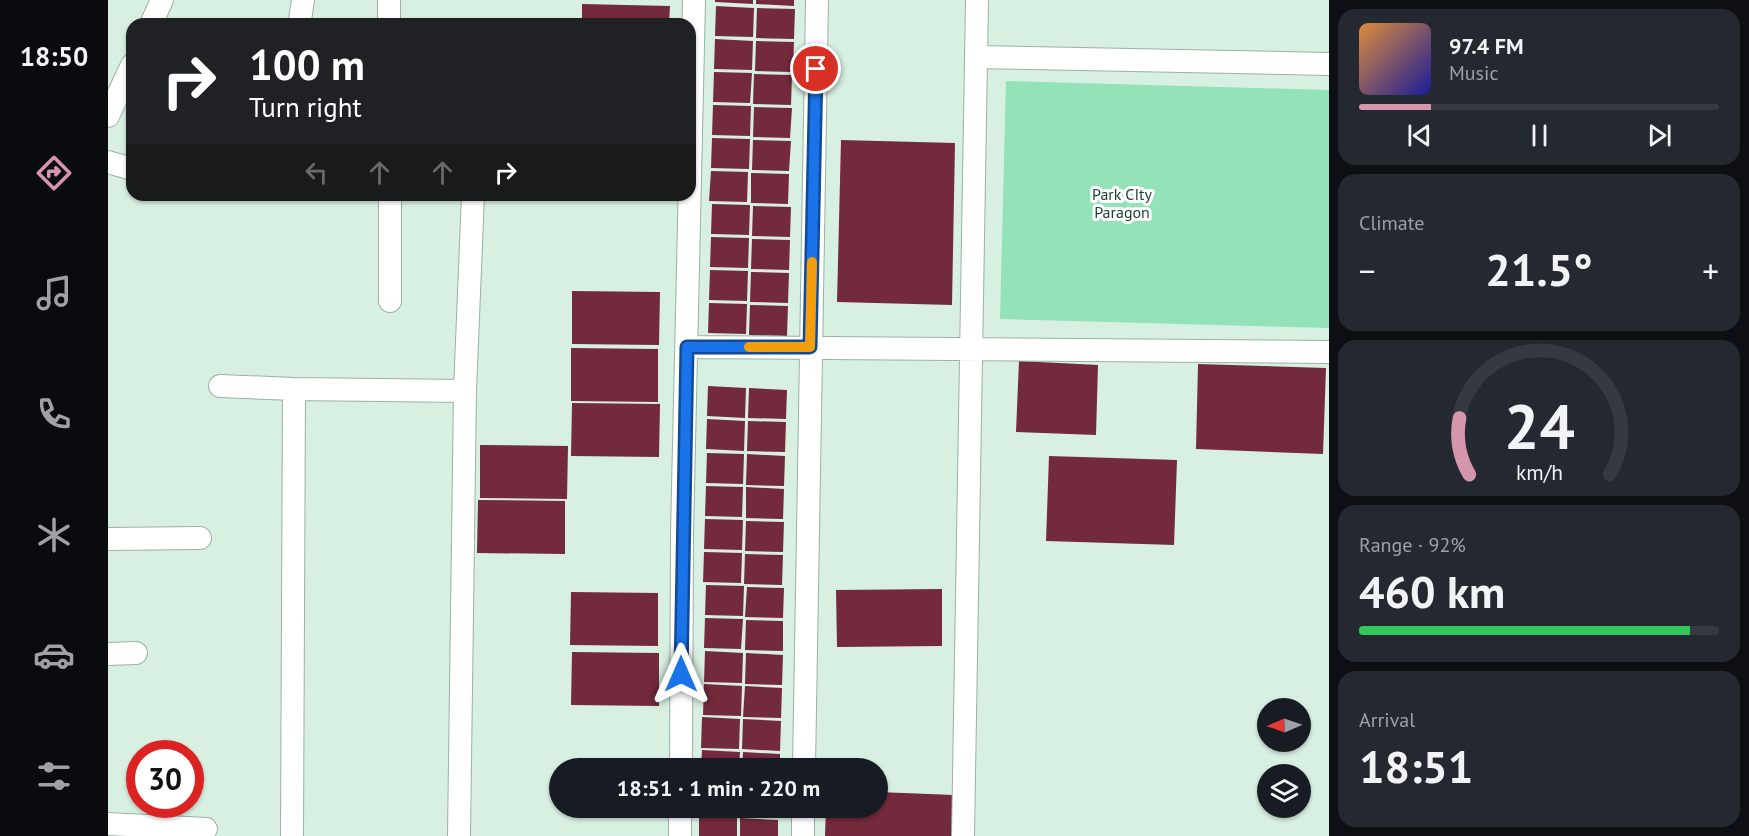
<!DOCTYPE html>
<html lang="en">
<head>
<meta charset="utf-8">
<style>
  :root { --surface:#171b24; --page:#242831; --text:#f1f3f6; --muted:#9ea1a6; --line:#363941; --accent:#d595ac }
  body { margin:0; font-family:"PT Sans",sans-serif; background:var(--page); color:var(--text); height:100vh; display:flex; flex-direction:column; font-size:22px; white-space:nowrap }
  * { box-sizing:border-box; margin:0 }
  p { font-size:20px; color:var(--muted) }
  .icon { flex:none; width:33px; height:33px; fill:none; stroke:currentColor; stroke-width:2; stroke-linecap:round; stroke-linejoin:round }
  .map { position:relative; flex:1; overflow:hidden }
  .sheet { display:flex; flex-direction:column; gap:9px; padding:9px; background:#0d0f14; width:420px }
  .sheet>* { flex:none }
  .guide { position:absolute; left:18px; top:18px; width:570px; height:183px; border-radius:18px; box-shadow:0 2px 4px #0004; background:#202124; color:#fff; overflow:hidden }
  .needle { width:39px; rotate:268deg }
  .fabs { position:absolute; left:1149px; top:698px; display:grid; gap:12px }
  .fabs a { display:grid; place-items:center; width:54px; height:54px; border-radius:50%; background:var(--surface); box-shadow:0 2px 4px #0004; font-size:30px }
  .speed { position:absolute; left:18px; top:740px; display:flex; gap:12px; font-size:30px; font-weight:700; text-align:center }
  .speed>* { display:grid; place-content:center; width:78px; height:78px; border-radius:50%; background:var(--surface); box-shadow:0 2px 4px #0004; line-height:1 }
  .speed .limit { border:9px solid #d22; background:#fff; color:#111 }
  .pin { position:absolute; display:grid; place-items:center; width:51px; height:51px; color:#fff; margin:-26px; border:3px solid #fff; border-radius:50%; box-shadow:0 2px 6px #0007 }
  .me { position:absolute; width:66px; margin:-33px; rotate:0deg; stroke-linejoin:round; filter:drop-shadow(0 0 4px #0008) }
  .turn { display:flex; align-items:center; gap:21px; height:126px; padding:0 24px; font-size:27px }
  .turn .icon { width:78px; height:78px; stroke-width:2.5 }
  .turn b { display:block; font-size:42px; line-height:51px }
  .lanes { display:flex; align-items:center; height:57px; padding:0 24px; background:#0003; justify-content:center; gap:30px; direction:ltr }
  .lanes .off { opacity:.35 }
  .big { font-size:45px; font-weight:700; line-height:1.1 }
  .sheet .tile { flex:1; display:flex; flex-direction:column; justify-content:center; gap:9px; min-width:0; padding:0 21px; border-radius:18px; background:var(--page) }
  .sheet .dial { align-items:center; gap:0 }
  .dial svg { height:156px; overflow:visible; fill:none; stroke:var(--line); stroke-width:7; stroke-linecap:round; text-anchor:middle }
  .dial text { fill:var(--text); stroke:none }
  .song { display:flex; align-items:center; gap:18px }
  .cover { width:72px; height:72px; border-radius:9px; background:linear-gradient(135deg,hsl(30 70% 55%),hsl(240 70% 35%)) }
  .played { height:6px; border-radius:3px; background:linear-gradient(90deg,var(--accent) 20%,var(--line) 20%) }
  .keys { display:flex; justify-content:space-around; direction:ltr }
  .heat { display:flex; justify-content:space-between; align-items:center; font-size:33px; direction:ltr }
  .charge { height:9px; border-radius:4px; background:linear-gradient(90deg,#34c759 92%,var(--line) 0) }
  .trip { position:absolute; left:441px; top:758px; width:339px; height:60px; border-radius:30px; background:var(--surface); box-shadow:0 2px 4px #0004; font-weight:700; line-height:60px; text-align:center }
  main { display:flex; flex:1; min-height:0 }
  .tab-bar { display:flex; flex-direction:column; width:108px; justify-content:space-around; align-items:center; background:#090b0e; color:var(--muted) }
  .tab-bar .icon { width:42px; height:42px }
  .tab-bar .selected { color:var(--accent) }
  .tab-bar b { font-size:27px; color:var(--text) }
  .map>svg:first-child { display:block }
</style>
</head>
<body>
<main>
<nav class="tab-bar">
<b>18:50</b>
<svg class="icon selected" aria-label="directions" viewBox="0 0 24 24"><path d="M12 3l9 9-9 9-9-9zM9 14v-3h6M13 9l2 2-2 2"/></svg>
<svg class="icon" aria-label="music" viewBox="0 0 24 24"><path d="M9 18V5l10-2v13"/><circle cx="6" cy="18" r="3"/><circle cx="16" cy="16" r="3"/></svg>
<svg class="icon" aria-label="phone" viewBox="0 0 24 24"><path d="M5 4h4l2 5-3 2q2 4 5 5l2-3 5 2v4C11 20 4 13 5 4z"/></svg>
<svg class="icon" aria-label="climate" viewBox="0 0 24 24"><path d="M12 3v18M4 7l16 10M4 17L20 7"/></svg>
<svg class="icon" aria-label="car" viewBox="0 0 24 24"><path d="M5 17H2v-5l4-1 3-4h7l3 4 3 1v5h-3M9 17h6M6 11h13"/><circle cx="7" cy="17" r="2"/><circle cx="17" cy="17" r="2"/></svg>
<svg class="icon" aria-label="filters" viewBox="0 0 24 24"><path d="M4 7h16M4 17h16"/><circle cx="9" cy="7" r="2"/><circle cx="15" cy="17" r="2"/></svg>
</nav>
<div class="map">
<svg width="1221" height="836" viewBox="0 0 1221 836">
  <rect width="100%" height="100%" fill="#d8f0e2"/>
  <path fill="#93e2b8" d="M898 81 1221 90V328L892 319Z"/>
  <path fill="#722a3c" d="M607 0H645V4L607 2Z
    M648 0H686V6L648 4Z
    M474 4 562 6 561 24H474Z
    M608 6 646 8 645 37 607 36Z
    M649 8 687 9 686 39 648 38Z
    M607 39 645 41 644 70 606 69Z
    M648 41 686 42 685 72 647 71Z
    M606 72 644 73 642 103 605 102Z
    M646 74 684 75 683 105 645 104Z
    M605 105 643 106 642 136 604 135Z
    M646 107 684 108 682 138 645 137Z
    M604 138 642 139 641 169 603 168Z
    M645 140 683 141 681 171 644 170Z
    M733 140 847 143 844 305 729 302Z
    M603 171 640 172 639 202 601 201Z
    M643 173 681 174 680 204 643 203Z
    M604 204 642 205 641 235 603 234Z
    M645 206 683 207 682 237 644 236Z
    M603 237 641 238 640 268 602 267Z
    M644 239 682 240 681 270 643 269Z
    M602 270 640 271 639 301 601 300Z
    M643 272 681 273 680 303 642 302Z
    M464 291 552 292 551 345 464 344Z
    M601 303 639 304 638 334 600 333Z
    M642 305 680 306 679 336 641 335Z
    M463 348 550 349V402L463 401Z
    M911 361 990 365 988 435 908 432Z
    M1090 364 1218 368 1215 454 1088 449Z
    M600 386 638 388 637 418 599 416Z
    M641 388 679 390 678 419 640 418Z
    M464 403 552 404 551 457 463 456Z
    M599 419 637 421 636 451 598 449Z
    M640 421 678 422 677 452 639 451Z
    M372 445 460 446 459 499 372 498Z
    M599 453 636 454 635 484 598 483Z
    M639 454 677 456 676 486 638 485Z
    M941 456 1069 460 1066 545 938 541Z
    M598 486 635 487 634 517 597 516Z
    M638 487 676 489 675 519 638 518Z
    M370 500 457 501V554L369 553Z
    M597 519 635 520 634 550 596 549Z
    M638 521 676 522 675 552 637 551Z
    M596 552 634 553 633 583 595 582Z
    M637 554 675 555 674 585 636 584Z
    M598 585 636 586 635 616 597 615Z
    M639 587 676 588 675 618 637 617Z
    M834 589V646L729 647 728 590Z
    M463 592 550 593V646L462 645Z
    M597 618 635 619 633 649 596 648Z
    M638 620 675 621V651L637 650Z
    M597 651 635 653 634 683 596 682Z
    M464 652 551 653V706L463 705Z
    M638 653 675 655 674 685 637 684Z
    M596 684 634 686 633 716 595 715Z
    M637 686 674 688 673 718 635 717Z
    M594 717 632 719 631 749 593 748Z
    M635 719 673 721 672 751 634 749Z
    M594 750 632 752 631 768H593Z
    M635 752 672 754V768H634Z
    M770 792 846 795 845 836H717L718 807H770Z
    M592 807H630L629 815 592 814Z
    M633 807H671V817L633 815Z
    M591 816 629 818V836H591Z
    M632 818 670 820V836H632Z"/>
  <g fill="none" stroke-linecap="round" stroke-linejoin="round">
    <g stroke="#9ab1a4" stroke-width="24">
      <path id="minor" d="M281 0V24
        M192 20 195 0
        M43 24 54 0
        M868 57 1221 64
        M0 116 24 65
        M0 162 24 169
        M282 195V301
        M579 347 1221 352
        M112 386 186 389 357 391
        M0 539 92 538
        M0 654 28 653
        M573 768 574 534 586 0
        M696 768 709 0
        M0 824 98 829
        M184 836 186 389
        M351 836 357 391 365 195
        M572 836V807
        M695 836V807
        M855 836 869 0"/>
    </g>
    <use href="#minor" stroke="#fff" stroke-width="22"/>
  </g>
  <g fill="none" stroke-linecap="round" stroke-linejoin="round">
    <g stroke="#114b97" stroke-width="15">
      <path id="route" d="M573 674 579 347H702L708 69"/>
    </g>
    <use href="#route" stroke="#1a73e8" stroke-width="10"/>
    <path stroke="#f59e0b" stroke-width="10" d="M641 347H702L704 262"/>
  </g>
  <g text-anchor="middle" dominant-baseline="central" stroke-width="6" stroke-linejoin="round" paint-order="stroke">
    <g font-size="16" fill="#1b3f2d" stroke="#fff">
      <text x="1014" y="194">Park CIty<tspan x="1014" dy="18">Paragon</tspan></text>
    </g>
  </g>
</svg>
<div class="fabs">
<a><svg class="needle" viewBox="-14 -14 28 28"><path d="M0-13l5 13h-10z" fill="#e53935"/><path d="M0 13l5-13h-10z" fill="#9ea1a6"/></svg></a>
<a><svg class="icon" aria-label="layers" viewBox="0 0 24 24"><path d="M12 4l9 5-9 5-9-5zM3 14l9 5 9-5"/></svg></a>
</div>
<div class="speed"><div class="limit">30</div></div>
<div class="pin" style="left:708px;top:69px;background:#d93025"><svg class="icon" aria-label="arrive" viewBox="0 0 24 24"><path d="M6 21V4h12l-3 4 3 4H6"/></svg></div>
<svg class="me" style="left:573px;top:674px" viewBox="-20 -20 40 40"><path d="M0-17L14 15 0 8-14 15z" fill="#1a73e8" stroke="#fff" stroke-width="4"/></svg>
<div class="trip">18:51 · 1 min · 220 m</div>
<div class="guide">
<div class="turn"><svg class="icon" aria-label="right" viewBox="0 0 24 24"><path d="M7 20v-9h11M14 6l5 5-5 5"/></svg><div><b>100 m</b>Turn right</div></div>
<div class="lanes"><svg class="icon off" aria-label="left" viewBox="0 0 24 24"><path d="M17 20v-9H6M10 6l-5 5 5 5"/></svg><svg class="icon off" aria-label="ahead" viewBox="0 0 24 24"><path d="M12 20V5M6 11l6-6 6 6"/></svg><svg class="icon off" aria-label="ahead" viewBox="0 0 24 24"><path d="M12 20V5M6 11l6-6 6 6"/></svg><svg class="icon" aria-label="right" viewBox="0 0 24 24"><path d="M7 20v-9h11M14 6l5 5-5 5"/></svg></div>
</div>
</div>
<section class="sheet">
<div class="tile">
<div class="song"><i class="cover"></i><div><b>97.4 FM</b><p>Music</p></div></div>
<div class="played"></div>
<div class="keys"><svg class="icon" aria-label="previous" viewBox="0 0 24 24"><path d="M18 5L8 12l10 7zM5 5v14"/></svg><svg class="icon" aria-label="pause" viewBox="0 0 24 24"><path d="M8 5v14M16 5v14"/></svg><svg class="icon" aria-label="next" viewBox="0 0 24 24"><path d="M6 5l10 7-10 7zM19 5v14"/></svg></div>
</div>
<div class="tile"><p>Climate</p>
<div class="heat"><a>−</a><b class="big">21.5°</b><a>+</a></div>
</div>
<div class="tile dial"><svg viewBox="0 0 100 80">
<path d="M14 69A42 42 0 1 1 86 69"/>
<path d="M14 69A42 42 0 0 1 9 40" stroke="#d595ac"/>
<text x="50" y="56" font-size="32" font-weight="700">24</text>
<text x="50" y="72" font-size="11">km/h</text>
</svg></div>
<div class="tile"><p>Range · 92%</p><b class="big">460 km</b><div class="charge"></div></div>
<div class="tile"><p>Arrival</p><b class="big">18:51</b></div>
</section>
</main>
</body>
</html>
